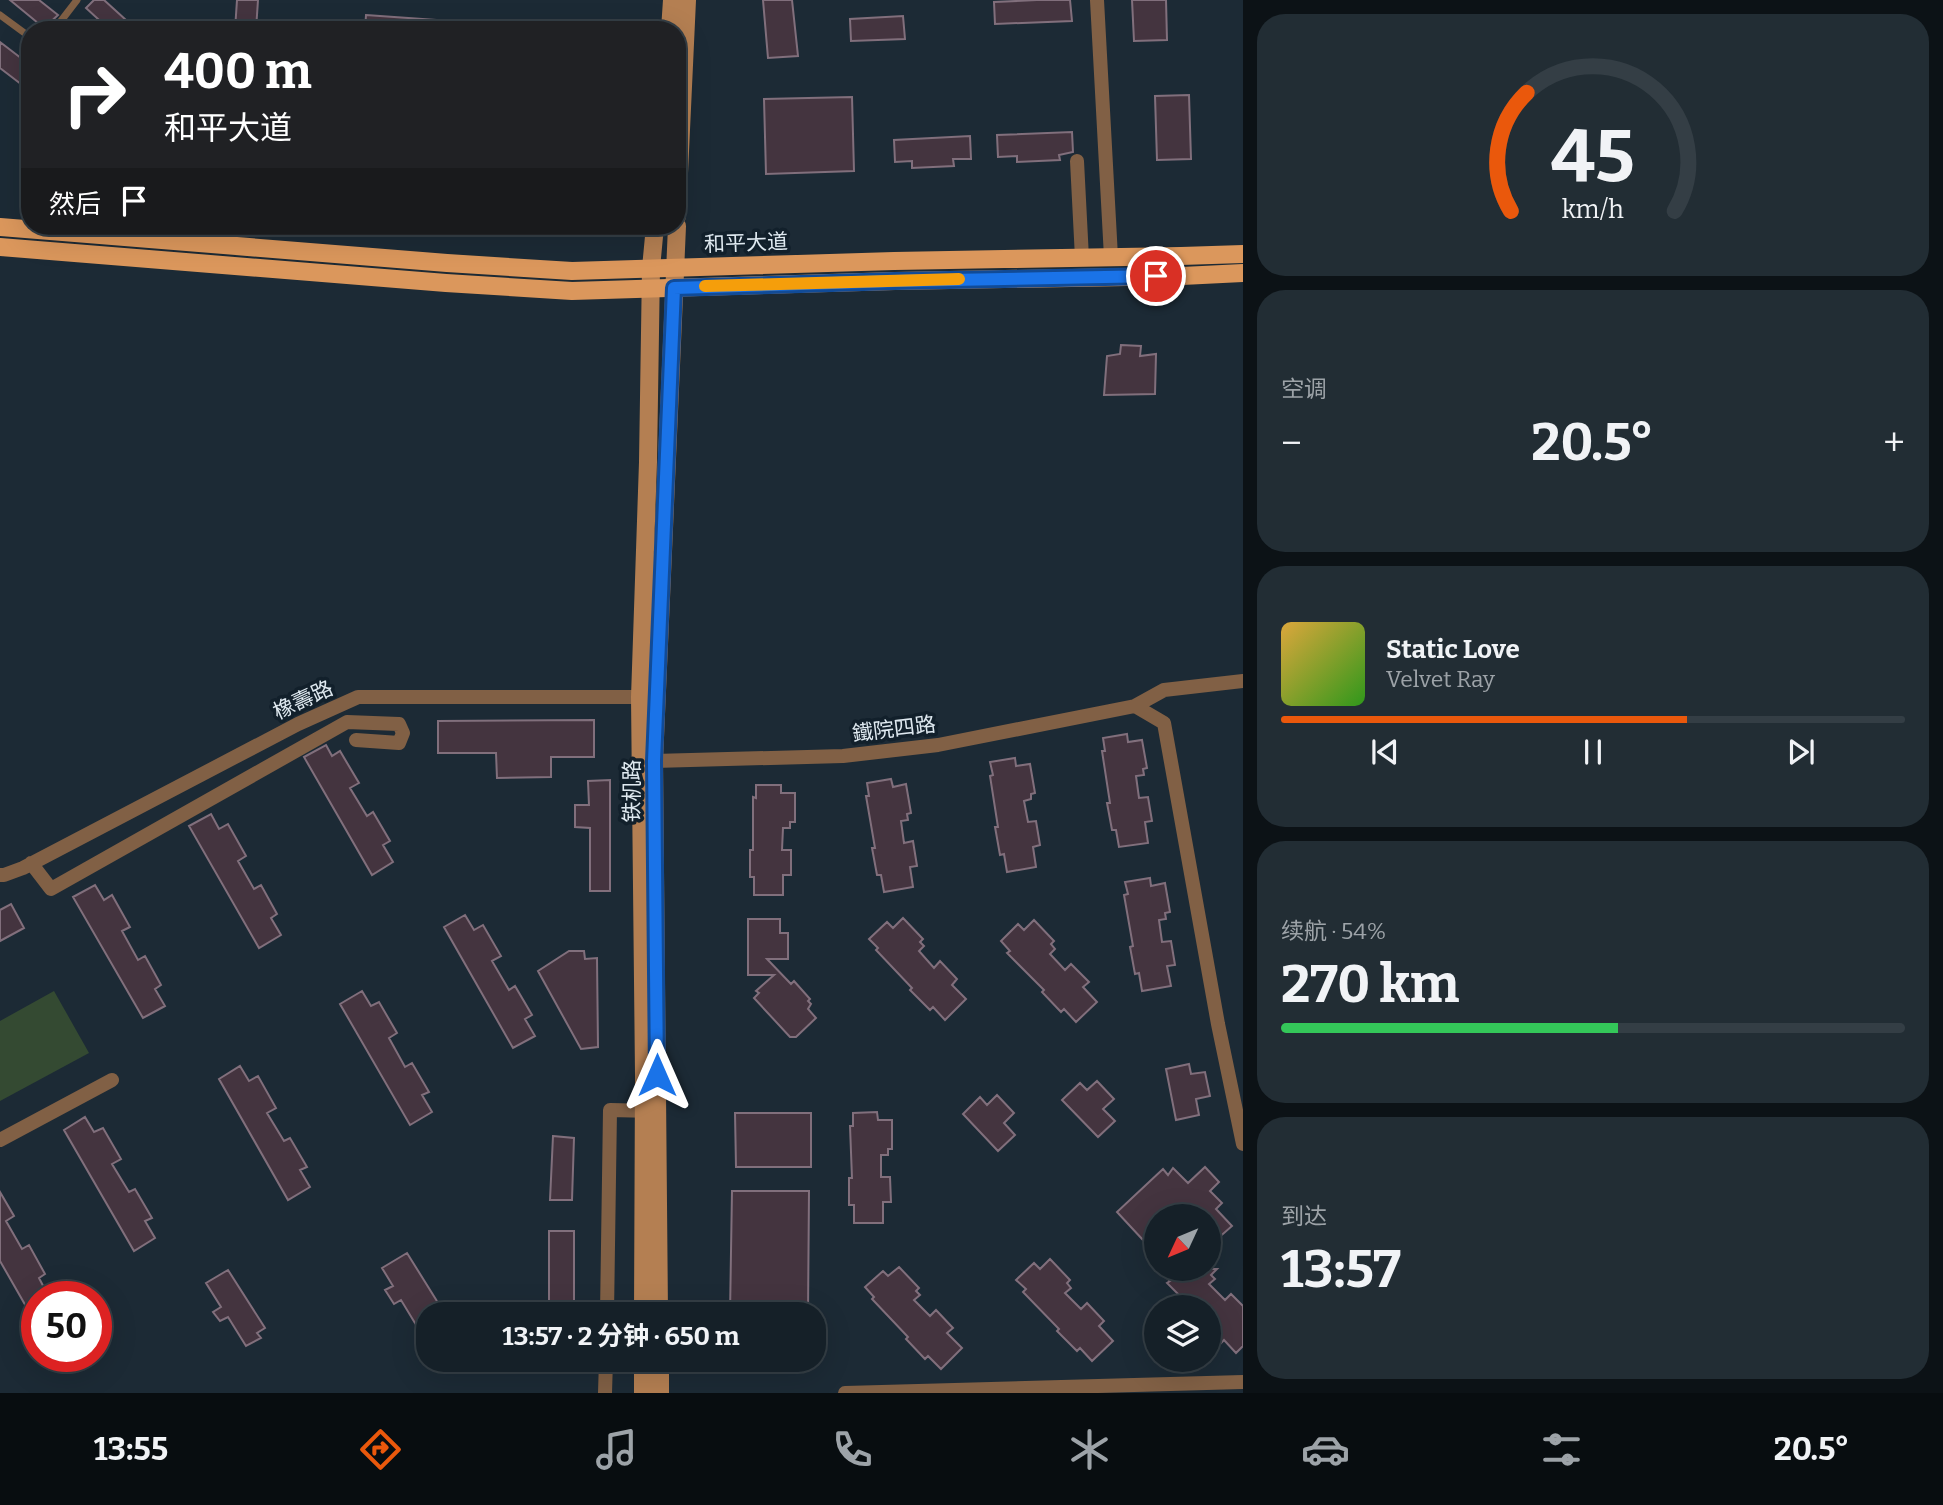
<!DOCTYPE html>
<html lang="zh">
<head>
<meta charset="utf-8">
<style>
  :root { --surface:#152028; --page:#222d34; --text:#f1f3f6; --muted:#9da3a8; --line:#343e45; --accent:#ea580c }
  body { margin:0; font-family:Bitter,"Noto Sans SC",serif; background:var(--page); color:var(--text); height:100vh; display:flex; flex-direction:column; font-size:26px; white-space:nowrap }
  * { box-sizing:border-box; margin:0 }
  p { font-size:23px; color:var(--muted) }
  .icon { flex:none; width:38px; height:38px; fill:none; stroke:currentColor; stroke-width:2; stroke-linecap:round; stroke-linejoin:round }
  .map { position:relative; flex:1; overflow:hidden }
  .details { display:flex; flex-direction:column; gap:14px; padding:14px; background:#0c1216; width:700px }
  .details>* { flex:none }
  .top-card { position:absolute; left:21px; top:21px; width:665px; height:214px; border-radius:28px; box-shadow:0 7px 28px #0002,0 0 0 2px var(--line); background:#202124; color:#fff; overflow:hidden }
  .needle { width:46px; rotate:226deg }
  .tools { position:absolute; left:1144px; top:1204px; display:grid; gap:14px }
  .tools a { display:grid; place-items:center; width:77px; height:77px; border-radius:50%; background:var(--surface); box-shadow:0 7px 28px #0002,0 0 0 2px var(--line); font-size:35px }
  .speed { position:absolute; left:21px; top:1281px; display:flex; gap:14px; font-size:35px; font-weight:700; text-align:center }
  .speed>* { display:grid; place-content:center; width:91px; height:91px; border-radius:50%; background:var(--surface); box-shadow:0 7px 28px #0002,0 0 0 2px var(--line); line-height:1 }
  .speed .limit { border:10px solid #d22; background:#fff; color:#111 }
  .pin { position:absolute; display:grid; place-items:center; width:60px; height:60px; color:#fff; margin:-30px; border:4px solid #fff; border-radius:50%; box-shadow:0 2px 7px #0007 }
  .me { position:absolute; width:77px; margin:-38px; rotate:0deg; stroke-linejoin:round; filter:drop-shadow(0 0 5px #0008) }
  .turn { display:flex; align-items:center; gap:24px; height:147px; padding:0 28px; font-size:32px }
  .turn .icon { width:91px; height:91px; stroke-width:2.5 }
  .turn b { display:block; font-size:49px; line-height:60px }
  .then { display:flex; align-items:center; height:66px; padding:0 28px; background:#0003; gap:14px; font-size:26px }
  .big { font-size:52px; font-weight:700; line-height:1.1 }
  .details .widget { flex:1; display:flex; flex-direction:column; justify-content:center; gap:10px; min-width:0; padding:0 24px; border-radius:28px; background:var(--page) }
  .details .dial { align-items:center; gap:0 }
  .dial svg { height:182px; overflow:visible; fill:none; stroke:var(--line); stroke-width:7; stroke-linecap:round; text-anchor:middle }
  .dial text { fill:var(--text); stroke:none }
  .song { display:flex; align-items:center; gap:21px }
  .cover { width:84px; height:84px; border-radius:10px; background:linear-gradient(135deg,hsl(40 70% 55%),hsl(110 70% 35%)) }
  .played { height:7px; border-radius:4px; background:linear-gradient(90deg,var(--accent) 65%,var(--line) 65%) }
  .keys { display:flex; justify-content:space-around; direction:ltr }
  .heat { display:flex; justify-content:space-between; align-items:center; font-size:38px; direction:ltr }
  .charge { height:10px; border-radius:5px; background:linear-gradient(90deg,#34c759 54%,var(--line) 0) }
  .trip { position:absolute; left:416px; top:1302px; width:410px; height:70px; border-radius:28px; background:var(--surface); box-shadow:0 7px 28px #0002,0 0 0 2px var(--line); font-weight:700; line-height:70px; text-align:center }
  .menu { display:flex; height:112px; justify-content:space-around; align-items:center; background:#080d10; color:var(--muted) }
  .menu .icon { width:49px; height:49px }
  .menu .on { color:var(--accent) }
  .menu b { font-size:32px; color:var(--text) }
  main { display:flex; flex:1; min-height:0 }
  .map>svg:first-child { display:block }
</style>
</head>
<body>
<main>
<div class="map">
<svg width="1243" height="1393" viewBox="0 0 1243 1393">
  <rect width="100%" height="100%" fill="#1c2a35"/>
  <path fill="#344a32" d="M54 991 89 1053 0 1101V1021Z"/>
  <path fill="#44343f" stroke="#816f7c" stroke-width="2" d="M10 0H39L58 15 44 28Z
    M94 0H104L137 30H110L86 8Z
    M237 0H258L256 30H235Z
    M763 0H792L798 56 768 58Z
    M1037 0H1070L1072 21 995 24 994 2Z
    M1132 0H1166L1167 40 1134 41Z
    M366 15 464 22V30H365Z
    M903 16 905 39 851 41 850 19Z
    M0 42 30 65V91L0 68Z
    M1189 95 1191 159 1157 160 1155 96Z
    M852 97 854 171 766 174 764 99Z
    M1072 132 1073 152 1059 155 1060 160 1017 162V156L998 157 997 135Z
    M970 136 971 159H953L954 166 912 168V161L895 162 894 140Z
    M1121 345 1141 346 1140 356 1156 354 1155 394 1104 395 1107 356 1120 354Z
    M594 720V757H551V777L497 778 496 753H438V721Z
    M1127 734 1128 742 1142 740 1147 768 1143 769 1144 775 1136 776 1139 798 1148 797 1152 821 1145 822 1148 843 1119 847 1116 830H1112L1107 803H1110L1102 751H1105L1103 738Z
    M326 745 332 756 340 751 359 783 350 788 367 816 373 812 390 841 383 845 393 862 372 875 304 757Z
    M1015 758 1016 766 1030 764 1035 793 1031 794V799L1024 801 1028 822 1036 821 1040 845 1033 847 1036 867 1007 872 1004 854 1000 855 995 827H998L990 776 993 775 990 762Z
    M891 779 893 787 906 784 911 813 907 814 908 820 901 821 904 843 913 841 917 866 910 867 913 887 884 892 881 875H877L872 848H875L866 796H869L867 783Z
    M610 780V891H590V828L575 827V805H589L588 781Z
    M756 785H781V793H795V822H790V828H783L782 850H791V875H783V895H754V877H750V850H753V797L756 798Z
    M211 814 219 829 228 824 246 856 238 861 254 889 261 885 277 914 271 918 281 935 259 948 189 826Z
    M1150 878 1151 886 1165 883 1170 912 1165 913 1166 919 1159 920 1162 942 1171 941 1175 965 1167 966 1171 986 1142 991 1139 973 1135 974 1130 947 1133 946 1124 895 1128 894 1125 882Z
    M95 885 104 900 112 895 130 927 122 931 138 960 145 956 161 985 155 989 165 1006 143 1018 73 897Z
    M11 904 24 928 0 941V910Z
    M465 915 474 930 483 925 501 956 492 961 509 990 515 986 532 1015 525 1019 535 1036 513 1048 444 927Z
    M903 918 923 939 920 942 924 946 919 951 934 968 940 961 957 979 952 985 966 999 945 1020 933 1007 930 1010 910 990 912 988 876 950 878 948 869 939 887 922 893 928Z
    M748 919H780V933H788V959H767L791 984 794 981 810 999 808 1001 811 1004 808 1009 816 1018 796 1037H790L754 998 759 993 756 991 774 975H748Z
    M1034 920 1054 941 1051 944 1055 949 1050 954 1065 970 1071 964 1089 982 1083 987 1097 1002 1076 1022 1064 1009 1061 1012 1042 992 1044 990 1007 953 1010 951 1001 941 1018 924 1024 930Z
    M569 951H584L585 959 597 958 598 1047 581 1049 538 971Z
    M362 991 371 1006 379 1002 397 1033 389 1038 405 1067 412 1063 429 1092 422 1095 432 1112 410 1125 340 1004Z
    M1189 1064 1191 1074 1205 1072 1210 1096 1196 1099 1199 1115 1176 1120 1166 1069Z
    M240 1066 249 1081 258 1076 276 1108 267 1113 284 1141 290 1138 307 1167 300 1170 310 1187 288 1200 219 1079Z
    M1097 1081 1114 1099 1103 1109 1115 1121 1098 1137 1062 1100 1080 1083 1087 1090Z
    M997 1095 1014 1113 1004 1123 1015 1135 998 1151 963 1114 980 1097 987 1105Z
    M877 1112 878 1120H892V1149H888V1155H881V1177H890L891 1202H883V1223H854V1205H849V1178H852L850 1126H853V1113Z
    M735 1113H811V1167H736Z
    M85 1117 94 1132 103 1128 121 1159 112 1164 129 1192 135 1189 152 1218 145 1221 155 1238 134 1251 64 1130Z
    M553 1136 574 1138 572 1200H550Z
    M1205 1167 1219 1182 1210 1191 1222 1203 1216 1209 1232 1226 1215 1241 1209 1235V1216H1157V1227L1143 1240 1117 1212 1163 1169 1168 1175 1173 1168 1188 1183Z
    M732 1191H809L808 1314H730Z
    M0 1192 14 1216 6 1221 22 1249 29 1245 45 1274 39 1278 49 1297H37V1302L27 1308 0 1261Z
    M549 1231H574V1314H549Z
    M407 1253 445 1314H429V1329L421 1333 401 1300 394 1304 385 1290 393 1286 382 1268Z
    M1050 1259 1070 1280 1067 1283 1071 1288 1065 1293 1081 1309 1087 1303 1104 1321 1099 1326 1113 1341 1092 1361 1080 1348 1077 1351 1057 1331 1059 1329 1023 1292 1026 1289 1016 1280 1034 1263 1040 1269Z
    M899 1267 919 1288 916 1291 920 1295 914 1300 930 1316 936 1310 953 1328 947 1333 962 1348 941 1369 928 1356 925 1359 906 1339 908 1337 872 1299 874 1297 865 1287 883 1271 888 1276Z
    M1158 1269H1217L1211 1275 1215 1279 1209 1284 1225 1300 1231 1294 1243 1306V1346L1236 1353 1224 1340 1221 1343 1209 1331V1307H1195L1189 1301 1187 1303 1167 1283 1170 1281Z
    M228 1270 265 1328 257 1333 261 1338 246 1346 228 1317 220 1321 213 1312 221 1307 206 1283Z
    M549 1360H574V1371H549Z"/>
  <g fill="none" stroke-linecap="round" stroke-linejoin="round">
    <path stroke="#816045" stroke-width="7" d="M0 15 30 37
      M54 30 77 0"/>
    <path stroke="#816045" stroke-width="14" d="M1097 0 1111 257
      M1077 161 1082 258
      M1135 706 1164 723 1218 1024 1243 1144
      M654 761 843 756 938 745 1135 706 1164 690 1243 681
      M31 863 51 889 347 722 399 724 403 733 399 743 356 740
      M0 875H4L23 868 298 724 358 697H648
      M0 1140 112 1080
      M607 1314 610 1110 653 1111
      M605 1393 606 1360
      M845 1393 1243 1382"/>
    <path stroke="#b47f52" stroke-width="18" d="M670 30 672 0
      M677 216 687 0
      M643 1314 644 1075 640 697 648 462 651 268 655 226
      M659 1314 654 761 677 226
      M660 1360V1393
      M643 1393V1360"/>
    <path stroke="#db975c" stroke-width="18" d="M0 227 447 263 572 271 894 261 1181 256 1243 254
      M0 247 446 283 572 291 895 281 1182 276 1243 273"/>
  </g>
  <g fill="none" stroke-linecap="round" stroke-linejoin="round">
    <g stroke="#114b97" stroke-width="18">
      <path id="route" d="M657 1075 654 761 674 288 895 281 1156 276"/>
    </g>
    <use href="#route" stroke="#1a73e8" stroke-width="12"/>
    <path stroke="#f59e0b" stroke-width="12" d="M705 286 959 279"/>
  </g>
  <g text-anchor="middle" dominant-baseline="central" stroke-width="7" stroke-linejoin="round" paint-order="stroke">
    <g font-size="21" fill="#dfe9f0" stroke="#12202b">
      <text transform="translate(746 243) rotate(-2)">和平大道</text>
      <text transform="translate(303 700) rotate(-25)">橡壽路</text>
      <text transform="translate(894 729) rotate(-7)">鐵院四路</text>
      <text transform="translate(632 791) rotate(-90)">铁机路</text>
    </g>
  </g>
</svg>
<div class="tools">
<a><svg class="needle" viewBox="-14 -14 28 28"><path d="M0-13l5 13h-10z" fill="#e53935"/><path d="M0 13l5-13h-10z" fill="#9da3a8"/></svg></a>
<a><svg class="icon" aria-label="layers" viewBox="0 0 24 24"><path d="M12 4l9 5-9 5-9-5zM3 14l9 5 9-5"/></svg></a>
</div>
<div class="speed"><div class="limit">50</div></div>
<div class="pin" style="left:1156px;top:276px;background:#d93025"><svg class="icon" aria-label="arrive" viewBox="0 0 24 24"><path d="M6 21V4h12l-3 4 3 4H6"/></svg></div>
<svg class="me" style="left:657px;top:1075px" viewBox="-20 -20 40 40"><path d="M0-17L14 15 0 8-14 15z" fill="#1a73e8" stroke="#fff" stroke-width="4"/></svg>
<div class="trip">13:57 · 2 分钟 · 650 m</div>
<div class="top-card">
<div class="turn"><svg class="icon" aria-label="right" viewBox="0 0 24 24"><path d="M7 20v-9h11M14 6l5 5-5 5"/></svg><div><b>400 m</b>和平大道</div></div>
<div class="then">然后<svg class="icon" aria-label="arrive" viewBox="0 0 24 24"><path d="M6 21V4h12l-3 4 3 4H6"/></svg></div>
</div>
</div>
<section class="details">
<div class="widget dial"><svg viewBox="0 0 100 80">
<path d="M14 69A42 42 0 1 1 86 69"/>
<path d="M14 69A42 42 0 0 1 21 17" stroke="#ea580c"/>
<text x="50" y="56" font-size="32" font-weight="700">45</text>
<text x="50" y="72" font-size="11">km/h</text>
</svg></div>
<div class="widget"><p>空调</p>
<div class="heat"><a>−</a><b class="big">20.5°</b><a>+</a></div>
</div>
<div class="widget">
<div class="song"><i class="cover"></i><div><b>Static Love</b><p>Velvet Ray</p></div></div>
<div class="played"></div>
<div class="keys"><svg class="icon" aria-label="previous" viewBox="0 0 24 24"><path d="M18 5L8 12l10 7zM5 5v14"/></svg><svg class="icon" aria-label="pause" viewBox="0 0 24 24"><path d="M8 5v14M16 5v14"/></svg><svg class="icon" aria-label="next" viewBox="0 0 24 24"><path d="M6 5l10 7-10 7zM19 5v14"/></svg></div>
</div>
<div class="widget"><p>续航 · 54%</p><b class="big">270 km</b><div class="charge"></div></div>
<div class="widget"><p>到达</p><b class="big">13:57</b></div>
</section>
</main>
<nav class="menu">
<b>13:55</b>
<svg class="icon on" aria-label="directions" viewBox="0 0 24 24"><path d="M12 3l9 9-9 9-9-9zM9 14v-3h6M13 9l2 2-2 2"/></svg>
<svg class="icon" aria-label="music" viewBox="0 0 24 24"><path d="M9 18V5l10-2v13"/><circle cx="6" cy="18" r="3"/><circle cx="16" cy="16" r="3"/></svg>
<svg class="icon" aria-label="phone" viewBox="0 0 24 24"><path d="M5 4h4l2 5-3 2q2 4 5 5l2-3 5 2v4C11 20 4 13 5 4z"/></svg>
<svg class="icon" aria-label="climate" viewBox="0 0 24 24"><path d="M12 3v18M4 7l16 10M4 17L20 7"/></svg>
<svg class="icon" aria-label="car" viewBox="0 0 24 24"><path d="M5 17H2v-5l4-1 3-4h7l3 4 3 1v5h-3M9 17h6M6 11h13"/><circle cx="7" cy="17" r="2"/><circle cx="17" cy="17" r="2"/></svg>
<svg class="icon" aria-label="filters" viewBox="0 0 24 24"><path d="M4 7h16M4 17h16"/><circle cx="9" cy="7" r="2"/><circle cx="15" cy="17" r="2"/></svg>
<b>20.5°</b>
</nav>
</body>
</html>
